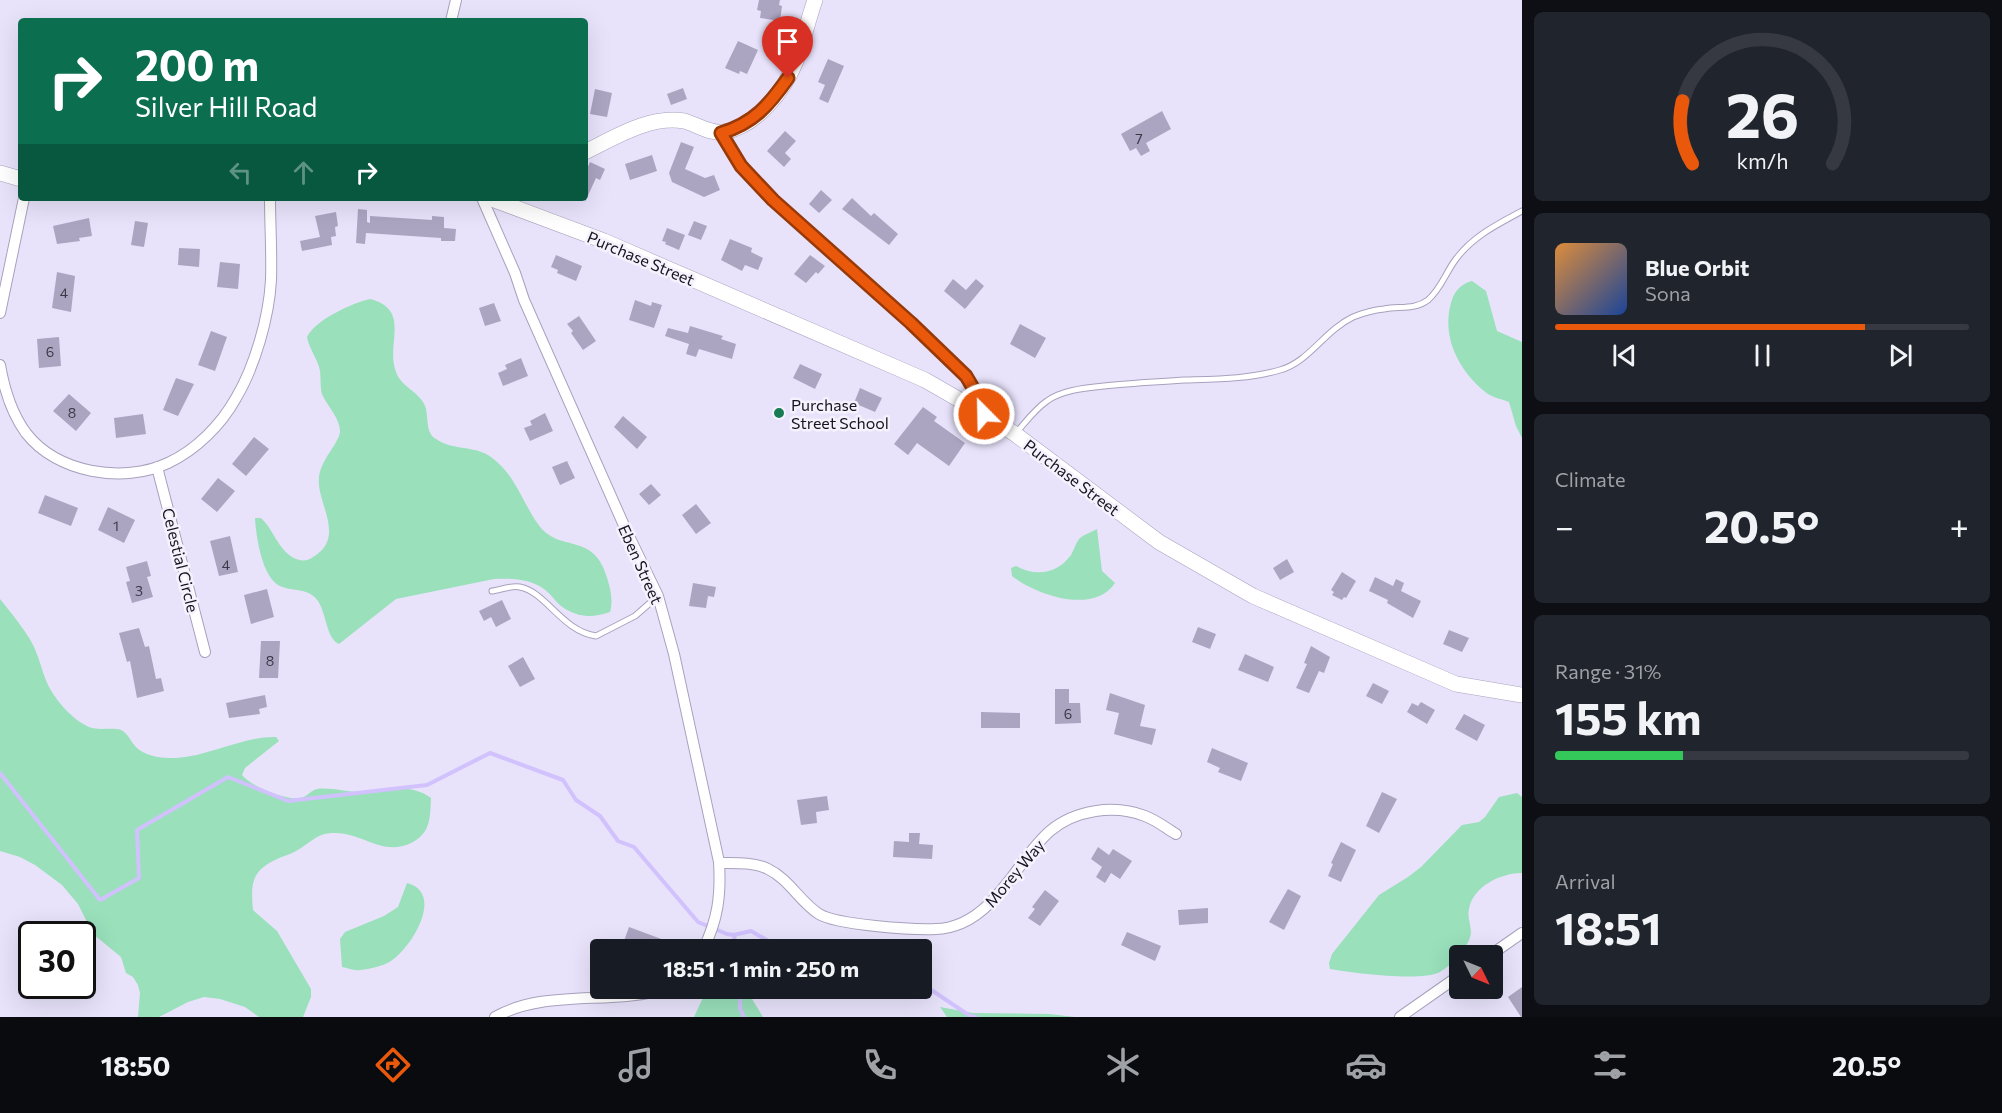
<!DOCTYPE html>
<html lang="en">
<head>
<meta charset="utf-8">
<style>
  :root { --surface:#171b24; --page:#20242c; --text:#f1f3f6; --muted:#9ea1a6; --line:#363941; --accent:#ea580c }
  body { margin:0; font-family:Commissioner,sans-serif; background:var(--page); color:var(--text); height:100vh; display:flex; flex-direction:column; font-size:22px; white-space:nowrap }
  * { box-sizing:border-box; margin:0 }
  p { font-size:20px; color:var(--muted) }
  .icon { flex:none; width:33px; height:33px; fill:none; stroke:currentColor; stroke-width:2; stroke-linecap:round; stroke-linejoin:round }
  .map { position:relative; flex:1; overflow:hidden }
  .details { display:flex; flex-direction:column; gap:12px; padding:12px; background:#0d0f14; width:480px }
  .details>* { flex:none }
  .hud { position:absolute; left:18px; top:18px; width:570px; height:183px; border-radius:6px; box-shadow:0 6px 24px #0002; background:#0b6e4f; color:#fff; overflow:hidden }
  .needle { width:39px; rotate:133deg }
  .controls { position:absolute; left:1449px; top:945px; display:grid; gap:12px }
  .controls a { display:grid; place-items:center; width:54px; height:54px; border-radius:6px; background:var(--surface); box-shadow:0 6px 24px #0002; font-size:30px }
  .speed { position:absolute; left:18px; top:921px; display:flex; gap:12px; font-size:30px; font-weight:700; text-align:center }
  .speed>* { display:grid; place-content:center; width:78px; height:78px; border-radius:50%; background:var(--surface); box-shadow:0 6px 24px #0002; line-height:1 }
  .speed .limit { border:3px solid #111; border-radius:9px; background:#fff; color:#111 }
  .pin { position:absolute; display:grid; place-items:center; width:51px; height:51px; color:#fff; margin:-62px -26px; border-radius:50% 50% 50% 0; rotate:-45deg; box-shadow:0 0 6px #0007 }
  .pin .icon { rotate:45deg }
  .me { position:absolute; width:66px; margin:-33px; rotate:337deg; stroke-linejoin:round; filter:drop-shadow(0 0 4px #0008) }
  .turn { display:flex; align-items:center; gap:21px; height:126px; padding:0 18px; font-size:27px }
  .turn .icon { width:78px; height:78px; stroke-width:2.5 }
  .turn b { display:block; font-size:42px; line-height:51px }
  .lanes { display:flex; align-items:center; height:57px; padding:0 18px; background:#0003; justify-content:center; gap:30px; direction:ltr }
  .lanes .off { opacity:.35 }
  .big { font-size:45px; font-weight:700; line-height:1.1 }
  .details .tile { flex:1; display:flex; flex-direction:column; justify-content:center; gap:9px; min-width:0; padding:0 21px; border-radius:9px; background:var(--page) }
  .details .dial { align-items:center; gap:0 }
  .dial svg { height:156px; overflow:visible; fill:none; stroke:var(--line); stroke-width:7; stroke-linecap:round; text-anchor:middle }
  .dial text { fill:var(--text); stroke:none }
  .song { display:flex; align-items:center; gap:18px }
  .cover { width:72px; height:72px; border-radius:9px; background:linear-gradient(135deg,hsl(30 70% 55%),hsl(220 70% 35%)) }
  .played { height:6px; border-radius:3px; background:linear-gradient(90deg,var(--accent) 75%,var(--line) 75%) }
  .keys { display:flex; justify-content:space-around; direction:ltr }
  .heat { display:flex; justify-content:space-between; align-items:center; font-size:33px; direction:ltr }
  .charge { height:9px; border-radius:4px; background:linear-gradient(90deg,#34c759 31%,var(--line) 0) }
  .trip { position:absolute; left:590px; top:939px; width:342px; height:60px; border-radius:6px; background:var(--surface); box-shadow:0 6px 24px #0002; font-weight:700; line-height:60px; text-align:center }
  .tabs { display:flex; height:96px; justify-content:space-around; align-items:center; background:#090b0e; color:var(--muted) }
  .tabs .icon { width:42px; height:42px }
  .tabs .active { color:var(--accent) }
  .tabs b { font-size:27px; color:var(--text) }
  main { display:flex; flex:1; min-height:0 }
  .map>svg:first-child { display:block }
</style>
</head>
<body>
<main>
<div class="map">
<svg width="1522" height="1017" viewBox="0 0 1522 1017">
  <rect width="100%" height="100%" fill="#e8e3fb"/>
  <path fill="#99e0bb" d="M1472 281 1486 291 1497 331 1522 342V438L1516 426 1509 402C1502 399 1494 398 1488 394 1460 373 1441 338 1451 303 1454 292 1460 284 1472 281Z
    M370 299C412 310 385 344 396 372 401 387 420 392 425 406 429 417 425 433 436 439 453 451 475 445 491 457 515 474 522 502 538 524 559 555 595 529 608 581 611 591 613 602 610 612 591 618 578 618 561 606 555 601 551 594 544 589 531 579 510 578 494 579L396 599 339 644C326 638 327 615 318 601 308 587 293 592 280 586 262 578 256 536 255 518H261C273 529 277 547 292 557 299 561 307 562 313 557 347 537 316 503 319 477 321 459 340 442 340 431 340 418 327 406 322 394 320 387 321 379 320 371 318 359 309 349 307 337 315 320 352 303 370 299Z
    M1097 529 1102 571 1115 583C1094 615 1036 595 1012 576L1011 568 1016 566C1036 577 1057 574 1071 555 1074 550 1076 542 1080 538 1085 534 1092 532 1097 529Z
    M0 599C11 613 23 627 32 643 39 656 42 672 48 685 56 701 73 720 89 727 99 731 111 727 121 730 128 733 131 742 136 747 143 755 159 758 170 758 207 758 241 736 276 737L279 741 245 768 242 775C250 786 287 801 301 798 307 797 311 790 317 789 330 787 346 792 359 792 385 791 409 782 431 798 430 817 431 832 413 842 383 858 363 832 333 833 317 833 309 844 296 851 290 855 282 856 275 860 250 872 251 886 253 910L277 931 311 989V997L303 1017H259L245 1007 220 999 204 997 188 1002 159 1017H138L140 993 138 985 133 977 126 973 121 957 93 934 78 904 62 885 35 865 20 857 0 851Z
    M1517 793 1522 797V873C1501 873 1473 886 1469 909 1467 917 1471 925 1471 933 1469 947 1452 965 1440 972 1421 982 1353 973 1330 969L1329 963 1332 954 1379 895 1408 877 1421 867 1462 825 1479 822 1485 817 1499 797Z
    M407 883C445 893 412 947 391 961 383 966 370 969 360 970 354 971 348 968 342 967L340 939 345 932 384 916 398 907Z
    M707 989H746L763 1017H694Z
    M940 1007 973 1013 1049 1014 1075 1017H947Z"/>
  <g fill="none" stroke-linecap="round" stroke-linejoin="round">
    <path stroke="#d1c1fd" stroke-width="4" d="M0 773 100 900 139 878 137 830 228 777 288 801 427 785 490 753 563 780 576 800 600 816 618 841 634 847 698 922 727 934 734 935 751 931 784 950
      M734 935 736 950
      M921 983 970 1016 976 1017
      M740 988V1008L744 1017"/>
  </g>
  <path fill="#aca5c2" d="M759 0H780L779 5 782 6 780 21 760 18 761 11 757 10Z
    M738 41 758 50 747 74 740 71 739 74 725 68Z
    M828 59 844 66 828 103 819 99 825 85 818 82Z
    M683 88 687 99 671 105 667 94Z
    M595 89 612 93 607 117 590 114Z
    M1162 111 1171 129 1146 143 1150 151 1141 156 1136 148 1130 151 1121 134Z
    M785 131 796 141 785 153 791 159 784 167 767 151Z
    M681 142 694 147 685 169 705 178 714 175 720 190 704 197 672 182 669 173Z
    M652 155 657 171 630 180 625 164Z
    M590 162 605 169 600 180 596 178 585 202V173Z
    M821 190 832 200 819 213 809 204Z
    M852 198 871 216 874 213 898 234 889 245 842 209Z
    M358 209 367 210V222L370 223V216L432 220V216L444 217V228L456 229 455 241H441V238L366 233 365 244 356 243Z
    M336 212 338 226 335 227 336 236 331 237 332 245 302 251 300 241 320 237 315 216Z
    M89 218 92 236 79 238 80 241 57 244 53 226Z
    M135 221 148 223 144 247 131 245Z
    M694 221 707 226 701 240 688 235Z
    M667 228 685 235 679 250 665 244 666 242 662 241Z
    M730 239 752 248 751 252 763 258 758 270 745 265 742 271 721 260Z
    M179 248 200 249 199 267 178 265Z
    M556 255 582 266 576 281 557 273 558 270 551 267Z
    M810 255 825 266 818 274 816 272 806 283 794 274Z
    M220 262 240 264 238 289 217 287Z
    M57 272 75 276 71 312 52 308Z
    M953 279 966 290 976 279 984 286 965 309 944 291Z
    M635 300 651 306 652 302 662 305 654 328 629 320Z
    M494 303 501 321 485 326 479 308Z
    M579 316 596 341 583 350 571 333 573 331 567 324Z
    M1020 324 1046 338 1035 358 1010 344Z
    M690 326 723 336 721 339 736 344 732 359 699 349 696 357 686 354 689 344 665 336 668 328 688 333Z
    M211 331 227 337 215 371 198 365Z
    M59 337 61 366 39 368 37 339Z
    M521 358 528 376 503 386 498 373 507 369 505 365Z
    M800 364 822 374 815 389 793 378Z
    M176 378 194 384 178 416 163 410Z
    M860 388 882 398 875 412 854 403Z
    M69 394 91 413 76 431 53 411Z
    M923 407 937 417 934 421 965 443 949 466 917 443 908 455 894 444Z
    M545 413 553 431 530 441 524 428 532 425 530 421Z
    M143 414 146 434 116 438 114 418Z
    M623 416 647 437 637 449 614 427Z
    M254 437 269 449 246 476 232 464Z
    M567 461 575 478 560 485 552 467Z
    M218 478 235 491 217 512 201 499Z
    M651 484 661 495 649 505 639 494Z
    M45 495 78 508 71 526 38 513Z
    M696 504 711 523 696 534 682 515Z
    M108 507 135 520 124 543 98 530Z
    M230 536 238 572 219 576 210 541Z
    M1287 559 1294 572 1280 580 1273 568Z
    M147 561 151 576 147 577 153 597 132 603 126 582 130 581 126 567Z
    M1342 572 1356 581 1346 598 1344 597 1342 600 1332 595 1334 592 1331 590Z
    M1375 577 1393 586 1396 579 1404 583 1401 591 1421 601 1413 618 1387 603 1388 600 1369 591Z
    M693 583 716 587 714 597 708 596 706 608 689 606Z
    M267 589 274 617 251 624 244 595Z
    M502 600 511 619 496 627 491 617 484 621 479 611Z
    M1198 627 1216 634 1210 649 1192 642Z
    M139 628 145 647 149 646 156 679 161 678 164 691 137 698 130 661 127 662 119 633Z
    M1449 630 1469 638 1462 652 1443 644Z
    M261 641H280L278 678H259Z
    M1311 646 1330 657 1324 673 1319 671 1309 693 1296 688 1307 664 1304 663Z
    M1245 654 1274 667 1268 682 1238 670Z
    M523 657 535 679 520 687 508 666Z
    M1373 683 1389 691 1382 704 1366 696Z
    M1055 689H1069V703H1080L1081 723 1055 724Z
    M1110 693 1145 705 1140 726 1156 729 1152 745 1114 734 1119 713 1106 710Z
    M265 695 267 707 259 709 260 714 229 718 226 703Z
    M1421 702 1435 710 1427 724 1407 712 1412 703 1418 706Z
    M981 712 1020 713V728H981Z
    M1464 714 1485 725 1477 741 1455 729Z
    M1212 748 1248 763 1241 781 1218 772 1220 768 1207 762Z
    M1382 792 1397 799 1379 833 1366 826Z
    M827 796 829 810 816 812 817 823 801 825 797 800Z
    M909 833H920L919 844 933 845 932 859 893 857 894 841 909 842Z
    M1341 842 1356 850 1341 882 1328 876 1333 864 1331 863Z
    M1098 847 1109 855 1113 849 1132 861 1120 879 1111 873 1105 883 1096 877 1102 867 1091 859Z
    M1288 889 1301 896 1284 930 1269 922Z
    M1045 890 1059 901 1040 926 1028 918 1035 909 1032 907Z
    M1208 908V923L1179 925 1178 910Z
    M629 927 664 940 661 950H648L624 941Z
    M1127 932 1161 946 1155 961 1121 945Z
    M1522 987V1017H1521L1508 997Z"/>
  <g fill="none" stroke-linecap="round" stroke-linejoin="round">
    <g stroke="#a8a1bd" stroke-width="7">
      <path id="lane" d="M1015 434C1025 423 1035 409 1047 401 1062 390 1085 388 1104 386 1131 383 1158 382 1185 380 1218 379 1249 379 1280 370 1309 362 1324 331 1353 317 1363 313 1374 310 1384 309 1399 306 1415 310 1428 300 1441 289 1446 272 1456 259 1473 236 1498 224 1522 211
        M492 591C500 590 512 585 520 587 546 592 562 631 596 636L635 616 658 596"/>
    </g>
    <g stroke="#a8a1bd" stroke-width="12">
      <path id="street" d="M451 21 456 0
        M721 133 741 166 773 200 911 323 966 376 979 398 984 414
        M482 198 515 273 524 300 626 530 658 596 674 654 719 862C721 896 718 919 703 950
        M0 313 24 198
        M0 365C4 388 12 414 26 433 57 473 123 484 168 463 196 450 221 425 236 398 255 366 269 317 271 280 272 253 270 225 270 198
        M157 467 205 652
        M719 863C735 863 754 862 768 869 789 879 800 902 819 914 837 925 913 930 936 929 944 929 955 926 962 923 984 913 998 895 1012 877 1024 861 1035 844 1050 831 1075 810 1114 804 1145 816 1156 820 1166 828 1176 834
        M1489 956 1522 933
        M495 1017C547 988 613 1006 668 988
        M1400 1017 1460 975"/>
    </g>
    <g stroke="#a8a1bd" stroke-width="16">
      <path id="secondary" d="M585 152C614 138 650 115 684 121 696 124 710 134 723 132 756 127 784 91 796 61 803 42 808 20 815 0
        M0 173 21 179
        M489 198 604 241 925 380 984 414 1015 434 1159 542 1253 596 1456 684 1522 695"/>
    </g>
    <use href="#lane" stroke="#fff" stroke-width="5"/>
    <use href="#street" stroke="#fff" stroke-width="10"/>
    <use href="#secondary" stroke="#fff" stroke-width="15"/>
  </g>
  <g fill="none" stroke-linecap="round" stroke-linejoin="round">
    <g stroke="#983908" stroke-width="15">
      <path id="route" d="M788 78C769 105 754 123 721 133L741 166 773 200 911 323 966 376 979 398 984 414"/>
    </g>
    <use href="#route" stroke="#ea580c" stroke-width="10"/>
  </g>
  <circle fill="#197b53" stroke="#f5f2fe" stroke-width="2" cx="779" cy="413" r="6"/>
  <g text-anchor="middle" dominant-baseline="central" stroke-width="5" stroke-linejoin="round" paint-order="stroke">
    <g font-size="14" fill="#3c3847">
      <text x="1139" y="138">7</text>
      <text x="64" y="292">4</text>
      <text x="50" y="351">6</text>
      <text x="72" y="412">8</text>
      <text x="116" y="525">1</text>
      <text x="226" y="564">4</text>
      <text x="139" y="590">3</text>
      <text x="270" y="660">8</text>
      <text x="1068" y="713">6</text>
    </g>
    <g font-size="16" fill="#16141e" stroke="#f5f2fe">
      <text transform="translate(641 258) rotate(23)">Purchase Street</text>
      <text transform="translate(1072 477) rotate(37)">Purchase Street</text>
      <text transform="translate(181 560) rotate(76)">Celestial Circle</text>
      <text transform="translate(641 564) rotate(66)">Eben Street</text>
      <text transform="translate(1014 873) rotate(-50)">Morey Way</text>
    </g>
    <g font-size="16" fill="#16141e" stroke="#f5f2fe" text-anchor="start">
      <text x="791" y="404">Purchase<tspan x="791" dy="18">Street School</tspan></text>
    </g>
  </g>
</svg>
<div class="controls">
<a><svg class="needle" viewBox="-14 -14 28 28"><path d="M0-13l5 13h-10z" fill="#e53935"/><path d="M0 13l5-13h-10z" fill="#9ea1a6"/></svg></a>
</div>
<div class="speed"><div class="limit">30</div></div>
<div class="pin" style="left:788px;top:78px;background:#d93025"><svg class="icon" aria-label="arrive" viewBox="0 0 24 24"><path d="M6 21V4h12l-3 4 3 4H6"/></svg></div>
<svg class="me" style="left:984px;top:414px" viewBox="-20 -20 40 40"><circle r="17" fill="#ea580c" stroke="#fff" stroke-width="3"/><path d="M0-11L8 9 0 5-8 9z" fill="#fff"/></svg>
<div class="trip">18:51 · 1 min · 250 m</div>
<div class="hud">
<div class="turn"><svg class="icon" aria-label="right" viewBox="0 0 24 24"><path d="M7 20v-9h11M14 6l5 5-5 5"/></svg><div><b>200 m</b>Silver Hill Road</div></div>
<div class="lanes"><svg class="icon off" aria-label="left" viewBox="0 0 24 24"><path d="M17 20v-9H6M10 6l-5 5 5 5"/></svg><svg class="icon off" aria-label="ahead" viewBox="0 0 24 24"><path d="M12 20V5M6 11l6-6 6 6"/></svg><svg class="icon" aria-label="right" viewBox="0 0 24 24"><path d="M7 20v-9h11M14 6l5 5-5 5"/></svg></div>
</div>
</div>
<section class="details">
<div class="tile dial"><svg viewBox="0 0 100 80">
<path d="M14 69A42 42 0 1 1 86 69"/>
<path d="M14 69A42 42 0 0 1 9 37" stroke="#ea580c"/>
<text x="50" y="56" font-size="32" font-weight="700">26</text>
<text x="50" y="72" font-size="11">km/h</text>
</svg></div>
<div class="tile">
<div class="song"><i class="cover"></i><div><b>Blue Orbit</b><p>Sona</p></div></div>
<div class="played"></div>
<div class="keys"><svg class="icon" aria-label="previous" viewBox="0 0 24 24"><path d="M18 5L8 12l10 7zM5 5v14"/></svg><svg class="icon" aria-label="pause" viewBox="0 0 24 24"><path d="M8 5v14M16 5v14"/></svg><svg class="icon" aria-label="next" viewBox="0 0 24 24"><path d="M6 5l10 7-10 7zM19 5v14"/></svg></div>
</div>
<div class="tile"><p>Climate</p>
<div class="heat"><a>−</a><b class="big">20.5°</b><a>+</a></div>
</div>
<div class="tile"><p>Range · 31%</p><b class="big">155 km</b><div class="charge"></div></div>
<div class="tile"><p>Arrival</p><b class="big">18:51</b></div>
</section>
</main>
<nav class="tabs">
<b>18:50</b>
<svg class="icon active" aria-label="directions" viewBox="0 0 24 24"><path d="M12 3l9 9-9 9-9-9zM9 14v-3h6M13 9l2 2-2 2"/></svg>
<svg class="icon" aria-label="music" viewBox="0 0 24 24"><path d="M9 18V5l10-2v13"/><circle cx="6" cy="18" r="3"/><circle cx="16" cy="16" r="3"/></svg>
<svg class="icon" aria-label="phone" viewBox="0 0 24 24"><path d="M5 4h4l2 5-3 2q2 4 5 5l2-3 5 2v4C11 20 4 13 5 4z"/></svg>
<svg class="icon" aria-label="climate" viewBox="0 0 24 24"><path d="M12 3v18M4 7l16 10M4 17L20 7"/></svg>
<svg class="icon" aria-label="car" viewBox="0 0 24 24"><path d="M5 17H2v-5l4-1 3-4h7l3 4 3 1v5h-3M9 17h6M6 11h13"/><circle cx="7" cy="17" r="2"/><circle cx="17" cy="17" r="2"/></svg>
<svg class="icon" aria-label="filters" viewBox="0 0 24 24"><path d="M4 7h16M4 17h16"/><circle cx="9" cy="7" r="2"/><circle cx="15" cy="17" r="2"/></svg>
<b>20.5°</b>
</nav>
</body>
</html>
